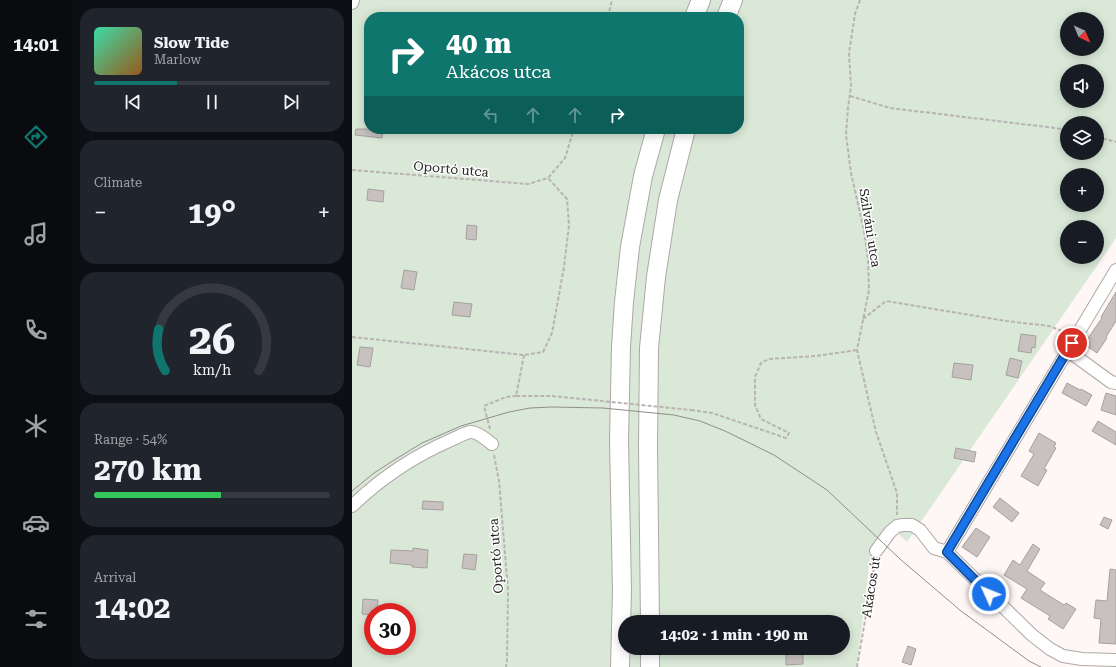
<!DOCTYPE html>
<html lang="en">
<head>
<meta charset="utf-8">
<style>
  :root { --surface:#171b24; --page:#20242c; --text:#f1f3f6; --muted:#9ea1a6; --line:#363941; --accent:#0f766e }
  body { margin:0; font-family:"Roboto Serif",serif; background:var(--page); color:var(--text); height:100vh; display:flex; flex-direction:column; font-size:15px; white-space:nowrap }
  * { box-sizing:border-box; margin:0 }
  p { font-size:13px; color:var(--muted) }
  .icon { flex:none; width:22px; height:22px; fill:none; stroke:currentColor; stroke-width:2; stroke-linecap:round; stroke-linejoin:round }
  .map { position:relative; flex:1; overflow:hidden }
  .drawer { display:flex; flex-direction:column; gap:8px; padding:8px; background:#0d0f14; width:280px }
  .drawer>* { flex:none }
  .guide { position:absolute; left:12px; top:12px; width:380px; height:122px; border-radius:16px; box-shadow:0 2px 10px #0003; background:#0f766e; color:#fff; overflow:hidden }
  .needle { width:26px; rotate:136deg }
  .buttons { position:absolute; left:708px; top:12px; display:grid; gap:8px }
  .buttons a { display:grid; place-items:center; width:44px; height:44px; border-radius:50%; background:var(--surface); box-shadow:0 2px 10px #0003; font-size:20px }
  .speed { position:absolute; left:12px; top:603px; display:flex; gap:8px; font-size:20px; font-weight:700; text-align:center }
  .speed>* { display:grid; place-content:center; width:52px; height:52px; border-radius:50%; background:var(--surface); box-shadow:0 2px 10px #0003; line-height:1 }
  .speed .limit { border:6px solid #d22; background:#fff; color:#111 }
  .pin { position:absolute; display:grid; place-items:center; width:34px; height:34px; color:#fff; margin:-17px; border:2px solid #fff; border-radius:50%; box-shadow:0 1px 4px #0007 }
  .me { position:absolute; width:44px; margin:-22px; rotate:314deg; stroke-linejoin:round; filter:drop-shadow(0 0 3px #0008) }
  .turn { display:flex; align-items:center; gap:14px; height:84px; padding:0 16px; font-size:18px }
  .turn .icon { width:52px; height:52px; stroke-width:2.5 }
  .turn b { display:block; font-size:28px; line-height:34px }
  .lanes { display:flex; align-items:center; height:38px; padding:0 16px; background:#0003; justify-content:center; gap:20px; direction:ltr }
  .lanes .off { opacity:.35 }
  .big { font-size:30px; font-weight:700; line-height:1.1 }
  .drawer .tile { flex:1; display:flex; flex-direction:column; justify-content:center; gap:6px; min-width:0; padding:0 14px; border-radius:16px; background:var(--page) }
  .drawer .dial { align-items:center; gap:0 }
  .dial svg { height:104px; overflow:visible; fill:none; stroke:var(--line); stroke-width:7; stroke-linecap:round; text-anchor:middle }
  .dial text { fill:var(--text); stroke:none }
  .song { display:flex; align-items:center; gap:12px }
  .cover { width:48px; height:48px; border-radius:6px; background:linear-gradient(135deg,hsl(160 70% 55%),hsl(30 70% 35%)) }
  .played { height:4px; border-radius:2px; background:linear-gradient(90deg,var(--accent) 35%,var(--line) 35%) }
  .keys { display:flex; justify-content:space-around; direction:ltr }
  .heat { display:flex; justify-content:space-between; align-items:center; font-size:22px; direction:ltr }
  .charge { height:6px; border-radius:3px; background:linear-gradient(90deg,#34c759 54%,var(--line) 0) }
  .trip { position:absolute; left:266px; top:615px; width:232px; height:40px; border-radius:20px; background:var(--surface); box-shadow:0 2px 10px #0003; font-weight:700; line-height:40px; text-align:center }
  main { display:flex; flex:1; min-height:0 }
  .tab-bar { display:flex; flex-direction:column; width:72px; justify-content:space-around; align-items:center; background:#090b0e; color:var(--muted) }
  .tab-bar .icon { width:28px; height:28px }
  .tab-bar .current { color:var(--accent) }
  .tab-bar b { font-size:18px; color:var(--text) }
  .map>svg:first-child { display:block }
</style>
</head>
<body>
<main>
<nav class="tab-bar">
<b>14:01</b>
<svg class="icon current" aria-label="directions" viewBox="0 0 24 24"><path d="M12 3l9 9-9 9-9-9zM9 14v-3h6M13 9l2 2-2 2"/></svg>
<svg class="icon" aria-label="music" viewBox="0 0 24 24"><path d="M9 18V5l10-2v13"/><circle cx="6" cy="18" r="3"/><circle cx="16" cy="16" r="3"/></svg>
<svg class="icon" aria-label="phone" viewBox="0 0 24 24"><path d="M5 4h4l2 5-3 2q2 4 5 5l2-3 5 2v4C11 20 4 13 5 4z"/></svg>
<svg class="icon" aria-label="climate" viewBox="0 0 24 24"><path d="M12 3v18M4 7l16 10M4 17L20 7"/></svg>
<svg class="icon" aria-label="car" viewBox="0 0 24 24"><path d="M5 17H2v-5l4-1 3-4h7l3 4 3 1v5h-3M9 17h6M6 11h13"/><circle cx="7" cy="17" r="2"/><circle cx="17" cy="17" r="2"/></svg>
<svg class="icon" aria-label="filters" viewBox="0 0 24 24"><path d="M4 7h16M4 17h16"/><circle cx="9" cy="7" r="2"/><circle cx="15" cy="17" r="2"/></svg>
</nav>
<section class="drawer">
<div class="tile">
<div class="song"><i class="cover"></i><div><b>Slow Tide</b><p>Marlow</p></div></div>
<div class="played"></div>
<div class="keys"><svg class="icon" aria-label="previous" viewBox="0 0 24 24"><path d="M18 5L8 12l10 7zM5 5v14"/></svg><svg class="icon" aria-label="pause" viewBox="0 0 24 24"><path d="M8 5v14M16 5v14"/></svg><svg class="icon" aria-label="next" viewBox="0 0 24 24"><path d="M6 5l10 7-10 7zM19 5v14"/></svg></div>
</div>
<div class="tile"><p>Climate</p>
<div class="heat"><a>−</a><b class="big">19°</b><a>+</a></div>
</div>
<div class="tile dial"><svg viewBox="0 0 100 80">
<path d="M14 69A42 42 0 1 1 86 69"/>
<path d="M14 69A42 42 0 0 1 9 37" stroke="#0f766e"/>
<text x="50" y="56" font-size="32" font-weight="700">26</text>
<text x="50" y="72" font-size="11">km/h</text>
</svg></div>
<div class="tile"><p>Range · 54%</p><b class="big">270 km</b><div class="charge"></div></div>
<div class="tile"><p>Arrival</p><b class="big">14:02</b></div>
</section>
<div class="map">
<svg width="764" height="667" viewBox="0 0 764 667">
  <rect width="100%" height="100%" fill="#fef7f6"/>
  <path fill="#d9e8d7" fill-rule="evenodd" d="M0 0H764V238L555 542 544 532 524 551 518 559 505 667H0ZM17 17H387V129H17ZM715 19H745V49H715ZM715 71H745V101H715ZM715 123H745V153H715ZM715 175H745V205H715ZM715 227H745V257H715ZM21 612H55V646H21ZM273 622H491V648H273Z"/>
  <path fill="#c7c1c0" stroke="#a6a09f" d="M4 129H31L30 138 3 135Z
    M16 189 32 191 31 202 15 200Z
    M115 225 125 226 124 240 114 239Z
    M52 270 65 272 62 290 49 288Z
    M764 292V321L754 337 755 338 745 353 732 344 750 318 749 317Z
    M102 302 120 304 118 317 100 315Z
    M669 334 684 336 683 348 680 347 679 353 666 351Z
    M8 347 21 348 18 367 5 365Z
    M658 358 670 361 666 378 654 375Z
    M602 363 621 365 619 380 600 377Z
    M715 383 728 390 729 389 740 395 734 406 710 393Z
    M754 393 764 396V415L749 410Z
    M746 421 764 432V445L740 431Z
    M687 433 704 443 702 447 704 448 692 469 695 470 686 486 669 476 682 454 677 451Z
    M604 448 624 452 622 462 602 458Z
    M648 498 667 513 660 522 641 507Z
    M71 501 91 502V510L70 509Z
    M752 517 760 520 756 529 748 525Z
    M624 528 638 537 625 557 610 547Z
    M681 544 688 549 675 571 693 583 688 590 712 605 714 603 724 609 711 629 696 619 698 616 669 598 675 589 652 575 661 560 668 565Z
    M61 548 76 550 75 568 60 567V565L38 563 39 550 61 551Z
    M112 554 125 555 123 570 110 568Z
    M758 569 764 570V644L747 643 749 619 742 618 744 600 755 601Z
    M11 599 26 600 25 612H21V615L10 614Z
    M556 646 564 649 559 665 550 662Z
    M434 652H451V664L434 665Z"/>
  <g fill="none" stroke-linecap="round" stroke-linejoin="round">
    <g stroke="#aea8a7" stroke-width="14">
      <path id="minor" d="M0 3 1 0
        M715 350 759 382 764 383
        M0 506C29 478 62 456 99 440 104 438 114 432 119 432 126 432 135 440 140 444
        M524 551 538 532 545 526 551 525H560L568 530 582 548 595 552 680 635 698 649 711 656 730 659 764 660
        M595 552 764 270"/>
    </g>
    <g stroke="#aea8a7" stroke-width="20">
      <path id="highway" d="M342 17 349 0
        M374 17 381 0
        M298 622 296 447 297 348 304 277 316 200 334 129
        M298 648V667
        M268 667 270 591 267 440 269 347 272 302 278 247 291 176 304 129"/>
    </g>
    <path stroke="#b9b3b3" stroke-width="2" stroke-dasharray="4 2" stroke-linecap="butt" d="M508 0 503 14 497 53 499 86 496 108 494 135 499 173 512 231 516 260 517 290 505 350 524 432 545 493V515
      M256 17 260 0
      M498 96 538 108 703 128 715 130
      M745 137 764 142
      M0 170 176 184 196 178 213 158 222 129
      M511 319 534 301 654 321 697 326 713 332
      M0 337 172 355 191 352 200 333 212 267 217 225 215 199 196 178
      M172 355 164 396H200
      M339 410 360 413 434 438 437 433 409 419 403 405V377L409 363 417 359 464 356 505 350
      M138 429 132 406 154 397 164 396
      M142 455 147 481 156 590 155 661 154 667
      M505 667 523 562"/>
    <use href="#minor" stroke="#fff" stroke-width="12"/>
    <use href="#highway" stroke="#fff" stroke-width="18"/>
    <path stroke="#928d8d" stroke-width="1" d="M0 491 22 473 39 462 70 443 109 426 157 412 178 408 200 407 251 408 322 415 348 421 373 431 422 455 475 490 548 559 609 611 677 661 689 667"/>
    <path stroke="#b9b3b3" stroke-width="2" stroke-dasharray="4 2" stroke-linecap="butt" d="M200 396 339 410"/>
  </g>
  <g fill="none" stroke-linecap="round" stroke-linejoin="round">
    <g stroke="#114b97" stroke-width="10">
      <path id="route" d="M637 594 595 552 720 343"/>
    </g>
    <use href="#route" stroke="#1a73e8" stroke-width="7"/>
  </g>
  <g text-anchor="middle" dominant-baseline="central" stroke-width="3" stroke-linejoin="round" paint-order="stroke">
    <g font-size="13" fill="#252222" stroke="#fff">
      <text transform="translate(99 169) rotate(5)">Oportó utca</text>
      <text transform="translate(518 228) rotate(81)">Szilváni utca</text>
      <text transform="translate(144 556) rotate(-94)">Oportó utca</text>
      <text transform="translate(519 587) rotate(-81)">Akácos út</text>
    </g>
  </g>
</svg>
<div class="buttons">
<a><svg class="needle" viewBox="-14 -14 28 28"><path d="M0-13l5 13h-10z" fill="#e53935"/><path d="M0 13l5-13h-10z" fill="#9ea1a6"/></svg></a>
<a><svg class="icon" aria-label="sound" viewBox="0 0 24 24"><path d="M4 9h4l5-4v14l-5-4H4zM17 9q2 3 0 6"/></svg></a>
<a><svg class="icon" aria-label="layers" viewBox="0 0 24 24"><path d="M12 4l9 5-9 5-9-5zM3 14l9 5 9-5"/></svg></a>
<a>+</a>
<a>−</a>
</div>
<div class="speed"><div class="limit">30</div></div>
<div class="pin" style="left:720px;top:343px;background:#d93025"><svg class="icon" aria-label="arrive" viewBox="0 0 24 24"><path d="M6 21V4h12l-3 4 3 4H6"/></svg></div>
<svg class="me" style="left:637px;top:594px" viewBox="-20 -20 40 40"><circle r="17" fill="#1a73e8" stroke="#fff" stroke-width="3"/><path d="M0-11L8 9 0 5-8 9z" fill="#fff"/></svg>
<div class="trip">14:02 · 1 min · 190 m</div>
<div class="guide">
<div class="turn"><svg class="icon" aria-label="right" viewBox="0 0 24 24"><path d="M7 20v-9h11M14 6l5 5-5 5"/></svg><div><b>40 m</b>Akácos utca</div></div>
<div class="lanes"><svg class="icon off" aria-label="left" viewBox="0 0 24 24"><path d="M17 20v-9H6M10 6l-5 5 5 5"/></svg><svg class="icon off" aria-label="ahead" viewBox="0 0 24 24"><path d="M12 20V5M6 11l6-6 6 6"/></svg><svg class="icon off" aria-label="ahead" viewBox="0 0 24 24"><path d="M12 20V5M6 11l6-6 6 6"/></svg><svg class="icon" aria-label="right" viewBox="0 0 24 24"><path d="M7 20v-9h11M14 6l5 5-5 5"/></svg></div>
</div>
</div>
</main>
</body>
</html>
